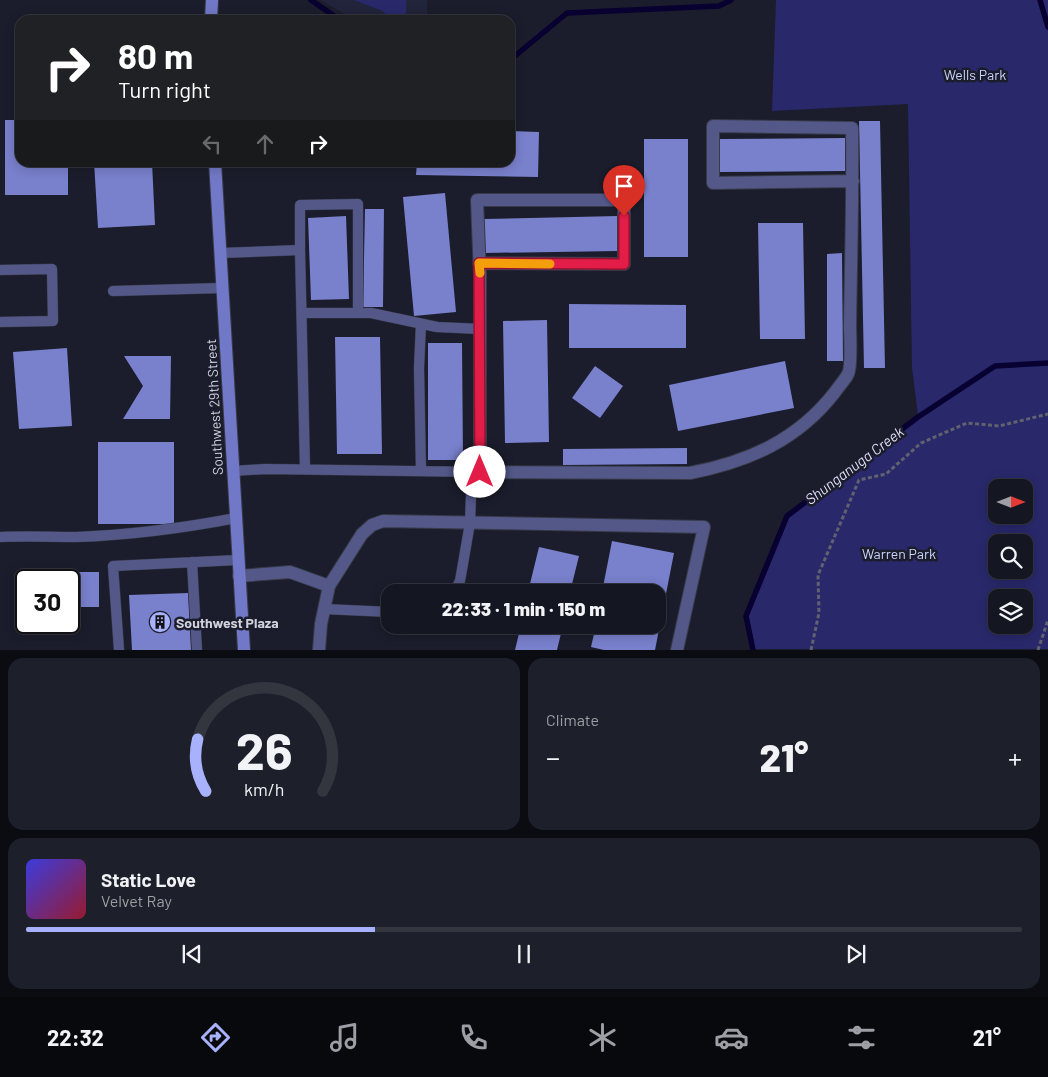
<!DOCTYPE html>
<html lang="en">
<head>
<meta charset="utf-8">
<style>
  :root { --surface:#141621; --page:#1d1f2a; --text:#f1f3f6; --muted:#9d9fa5; --line:#33353f; --accent:#a7b1fc }
  body { margin:0; font-family:Barlow,sans-serif; background:var(--page); color:var(--text); height:100vh; display:flex; flex-direction:column; font-size:19px; white-space:nowrap }
  * { box-sizing:border-box; margin:0 }
  p { font-size:16px; color:var(--muted) }
  .icon { flex:none; width:28px; height:28px; fill:none; stroke:currentColor; stroke-width:2; stroke-linecap:round; stroke-linejoin:round }
  .map { position:relative; height:650px; overflow:hidden }
  .panel { display:flex; flex-direction:column; gap:8px; padding:8px; background:#0b0c12; flex:1 }
  .panel>* { flex:none }
  .banner { position:absolute; left:15px; top:15px; width:500px; height:152px; border-radius:15px; box-shadow:0 2px 12px #0003,0 0 0 1px var(--line); background:#202124; color:#fff; overflow:hidden }
  .needle { width:32px; rotate:90deg }
  .controls { position:absolute; left:988px; top:479px; display:grid; gap:10px }
  .controls a { display:grid; place-items:center; width:45px; height:45px; border-radius:10px; background:var(--surface); box-shadow:0 2px 12px #0003,0 0 0 1px var(--line); font-size:25px }
  .speed { position:absolute; left:15px; top:569px; display:flex; gap:10px; font-size:25px; font-weight:700; text-align:center }
  .speed>* { display:grid; place-content:center; width:65px; height:65px; border-radius:50%; background:var(--surface); box-shadow:0 2px 12px #0003,0 0 0 1px var(--line); line-height:1 }
  .speed .limit { border:2px solid #111; border-radius:8px; background:#fff; color:#111 }
  .pin { position:absolute; display:grid; place-items:center; width:42px; height:42px; color:#fff; margin:-51px -21px; border-radius:50% 50% 50% 0; rotate:-45deg; box-shadow:0 0 5px #0007 }
  .pin .icon { rotate:45deg }
  .me { position:absolute; width:55px; margin:-28px; rotate:0deg; stroke-linejoin:round; filter:drop-shadow(0 0 4px #0008) }
  .turn { display:flex; align-items:center; gap:18px; height:105px; padding:0 20px; font-size:22px }
  .turn .icon { width:65px; height:65px; stroke-width:2.5 }
  .turn b { display:block; font-size:35px; line-height:42px }
  .lanes { display:flex; align-items:center; height:48px; padding:0 20px; background:#0003; justify-content:center; gap:25px; direction:ltr }
  .lanes .off { opacity:.35 }
  .big { font-size:38px; font-weight:800; line-height:1.1 }
  .panel .tile { flex:1; display:flex; flex-direction:column; justify-content:center; gap:8px; min-width:0; padding:0 18px; border-radius:15px; background:var(--page) }
  .panel .dial { align-items:center; gap:0 }
  .dial svg { height:130px; overflow:visible; fill:none; stroke:var(--line); stroke-width:7; stroke-linecap:round; text-anchor:middle }
  .dial text { fill:var(--text); stroke:none }
  .song { display:flex; align-items:center; gap:15px }
  .cover { width:60px; height:60px; border-radius:8px; background:linear-gradient(135deg,hsl(240 70% 55%),hsl(350 70% 35%)) }
  .played { height:5px; border-radius:2px; background:linear-gradient(90deg,var(--accent) 35%,var(--line) 35%) }
  .keys { display:flex; justify-content:space-around; direction:ltr }
  .heat { display:flex; justify-content:space-between; align-items:center; font-size:28px; direction:ltr }
  .panel .tiles { flex:1; display:grid; gap:8px; grid-template-columns:1fr 1fr }
  .tile:last-child { grid-column:span 2 }
  .trip { position:absolute; left:381px; top:584px; width:285px; height:50px; border-radius:15px; background:var(--surface); box-shadow:0 2px 12px #0003,0 0 0 1px var(--line); font-weight:800; line-height:50px; text-align:center }
  .dock { display:flex; height:80px; justify-content:space-around; align-items:center; background:#08090d; color:var(--muted) }
  .dock .icon { width:35px; height:35px }
  .dock .on { color:var(--accent) }
  .dock b { font-size:22px; color:var(--text) }
  .map>svg:first-child { display:block }
</style>
</head>
<body>
<div class="map">
<svg width="1048" height="650" viewBox="0 0 1048 650">
  <rect width="100%" height="100%" fill="#1b1d2c"/>
  <path fill="#21243a" d="M320 0H427V20H356Z"/>
  <path fill="#29286b" fill-rule="evenodd" d="M354 0H406V13L400 20H390L383 11Z
    M776 0H1048V649H753L746 616 787 516 918 416 912 367 908 104 772 111ZM996 488H1024V515H996ZM996 542H1024V570H996ZM996 598H1024V625H996Z"/>
  <g fill="none" stroke-linecap="round" stroke-linejoin="round">
    <path stroke="#070030" stroke-width="5.5" d="M311 0 340 20
      M1040 0 1048 27
      M510 60 567 13 719 6 731 0
      M753 650 746 616 787 516 918 417 995 366 1048 363"/>
  </g>
  <path fill="#7980cc" d="M5 120H20V162H68V195H5Z
    M859 121H880L885 368H864Z
    M510 131 539 132 538 177 416 175 417 162H510Z
    M845 138V171L720 172V139Z
    M644 139H688V257H644Z
    M94 162H152L155 225 98 228Z
    M445 193 456 312 414 316 403 197Z
    M365 209H384L383 307H363Z
    M346 216 349 299 311 300 308 218Z
    M618 216V251L485 253 484 219Z
    M758 223H803L805 339H760Z
    M842 253 843 361H827V254Z
    M569 304 686 305V348H569Z
    M547 320 549 442 505 443 503 321Z
    M335 337H380L382 454H337Z
    M428 343H462L463 460H428Z
    M67 348 72 426 19 429 13 352Z
    M124 356H171L170 419H123L143 386Z
    M785 361 794 408 678 431 669 385Z
    M595 366 623 386 600 418 572 398Z
    M98 442H174V524H98Z
    M687 448V464L563 465V449Z
    M612 541 674 553 655 650H604L591 647 596 625H658V592H602Z
    M539 547 579 556 570 592H528Z
    M23 572H99V607H69V580H26V607H23Z
    M188 593 191 650H132L129 595Z
    M521 625H563L557 650H515Z"/>
  <g fill="none" stroke-linecap="round" stroke-linejoin="round">
    <g stroke="#383a48" stroke-width="11">
      <path id="lane" d="M300 250V205L358 204V312
        M220 253 300 250 305 469
        M0 270 52 269 53 321 0 322
        M113 291 222 288
        M302 313H371L437 327 480 329
        M233 471 265 469 480 472 471 495 470 523 460 581 454 592
        M421 471 419 368 421 324
        M0 537C26 536 51 537 76 537 130 535 184 528 236 518
        M192 562 197 650
        M324 609 390 612
        M119 650 113 566 238 560"/>
    </g>
    <g stroke="#383a48" stroke-width="14">
      <path id="street" d="M479 263 624 264V200H477L480 276V472L690 473C748 462 798 440 835 392 839 386 845 380 848 374 852 367 850 334 850 325 851 259 853 193 852 128L713 126V183L853 181
        M239 576 290 572 329 586
        M319 650 321 624 329 586 362 534 372 525 383 521 704 527 677 650"/>
    </g>
    <g stroke="#383a48" stroke-width="14">
      <path id="secondary" d="M211 20 212 0
        M215 162 244 650"/>
    </g>
    <path stroke="#60626f" stroke-width="3" stroke-dasharray="4 2.5" stroke-linecap="butt" d="M811 650 819 613 818 575 859 480 886 474 921 443 967 423 999 426 1048 414
      M1038 650 1048 620"/>
    <use href="#lane" stroke="#535889" stroke-width="10"/>
    <use href="#street" stroke="#535889" stroke-width="12"/>
    <use href="#secondary" stroke="#7178c7" stroke-width="12"/>
  </g>
  <g fill="none" stroke-linecap="round" stroke-linejoin="round">
    <g stroke="#92132f" stroke-width="12">
      <path id="route" d="M480 472 479 263 624 264V216"/>
    </g>
    <use href="#route" stroke="#e11d48" stroke-width="9"/>
    <path stroke="#f59e0b" stroke-width="9" d="M480 273 479 263 550 264"/>
  </g>
  <defs>
    <g id="building-disc" transform="scale(1.125)"><circle r="9.5" fill="#a7b1fc" stroke="#1b1d2c"/><path d="M-4-6H4V6H1V3H-1V6H-4ZM-2.5-4.3h1.7v1.8h-1.7ZM.8-4.3h1.7v1.8H.8ZM-2.5-1h1.7V.8h-1.7ZM.8-1h1.7V.8H.8Z" fill="#111"/></g>
  </defs>
  <g fill-rule="evenodd">
    <use href="#building-disc" x="160" y="622"/>
  </g>
  <g text-anchor="middle" dominant-baseline="central" stroke-width="5" stroke-linejoin="round" paint-order="stroke">
    <g font-size="14" fill="#ccd3fc" stroke="#1b1d2c">
      <text x="975" y="74">Wells Park</text>
      <text x="899" y="553">Warren Park</text>
    </g>
    <g font-size="14" fill="#d0d2dd" stroke="#1b1d2c">
      <text transform="translate(214 407) rotate(-93)">Southwest 29th Street</text>
    </g>
    <g font-size="14" font-weight="bold" fill="#d0d2dd" stroke="#1b1d2c" text-anchor="start">
      <text x="176" y="622">Southwest Plaza</text>
    </g>
    <g font-size="15" font-style="italic" fill="#dcdff4" stroke="#1b1d2c">
      <text transform="translate(854 465) rotate(-37)">Shunganuga Creek</text>
    </g>
  </g>
</svg>
<div class="controls">
<a><svg class="needle" viewBox="-14 -14 28 28"><path d="M0-13l5 13h-10z" fill="#e53935"/><path d="M0 13l5-13h-10z" fill="#9d9fa5"/></svg></a>
<a><svg class="icon" aria-label="search" viewBox="0 0 24 24"><circle cx="10" cy="10" r="6"/><path d="M15 15l6 6"/></svg></a>
<a><svg class="icon" aria-label="layers" viewBox="0 0 24 24"><path d="M12 4l9 5-9 5-9-5zM3 14l9 5 9-5"/></svg></a>
</div>
<div class="speed"><div class="limit">30</div></div>
<div class="pin" style="left:624px;top:216px;background:#d93025"><svg class="icon" aria-label="arrive" viewBox="0 0 24 24"><path d="M6 21V4h12l-3 4 3 4H6"/></svg></div>
<svg class="me" style="left:480px;top:472px" viewBox="-20 -20 40 40"><circle r="19" fill="#fff"/><path d="M0-13L10 11 0 6-10 11z" fill="#e11d48"/></svg>
<div class="trip">22:33 · 1 min · 150 m</div>
<div class="banner">
<div class="turn"><svg class="icon" aria-label="right" viewBox="0 0 24 24"><path d="M7 20v-9h11M14 6l5 5-5 5"/></svg><div><b>80 m</b>Turn right</div></div>
<div class="lanes"><svg class="icon off" aria-label="left" viewBox="0 0 24 24"><path d="M17 20v-9H6M10 6l-5 5 5 5"/></svg><svg class="icon off" aria-label="ahead" viewBox="0 0 24 24"><path d="M12 20V5M6 11l6-6 6 6"/></svg><svg class="icon" aria-label="right" viewBox="0 0 24 24"><path d="M7 20v-9h11M14 6l5 5-5 5"/></svg></div>
</div>
</div>
<section class="panel">
<div class="tiles">
<div class="tile dial"><svg viewBox="0 0 100 80">
<path d="M14 69A42 42 0 1 1 86 69"/>
<path d="M14 69A42 42 0 0 1 9 37" stroke="#a7b1fc"/>
<text x="50" y="56" font-size="32" font-weight="700">26</text>
<text x="50" y="72" font-size="11">km/h</text>
</svg></div>
<div class="tile"><p>Climate</p>
<div class="heat"><a>−</a><b class="big">21°</b><a>+</a></div>
</div>
<div class="tile">
<div class="song"><i class="cover"></i><div><b>Static Love</b><p>Velvet Ray</p></div></div>
<div class="played"></div>
<div class="keys"><svg class="icon" aria-label="previous" viewBox="0 0 24 24"><path d="M18 5L8 12l10 7zM5 5v14"/></svg><svg class="icon" aria-label="pause" viewBox="0 0 24 24"><path d="M8 5v14M16 5v14"/></svg><svg class="icon" aria-label="next" viewBox="0 0 24 24"><path d="M6 5l10 7-10 7zM19 5v14"/></svg></div>
</div>
</div>
</section>
<nav class="dock">
<b>22:32</b>
<svg class="icon on" aria-label="directions" viewBox="0 0 24 24"><path d="M12 3l9 9-9 9-9-9zM9 14v-3h6M13 9l2 2-2 2"/></svg>
<svg class="icon" aria-label="music" viewBox="0 0 24 24"><path d="M9 18V5l10-2v13"/><circle cx="6" cy="18" r="3"/><circle cx="16" cy="16" r="3"/></svg>
<svg class="icon" aria-label="phone" viewBox="0 0 24 24"><path d="M5 4h4l2 5-3 2q2 4 5 5l2-3 5 2v4C11 20 4 13 5 4z"/></svg>
<svg class="icon" aria-label="climate" viewBox="0 0 24 24"><path d="M12 3v18M4 7l16 10M4 17L20 7"/></svg>
<svg class="icon" aria-label="car" viewBox="0 0 24 24"><path d="M5 17H2v-5l4-1 3-4h7l3 4 3 1v5h-3M9 17h6M6 11h13"/><circle cx="7" cy="17" r="2"/><circle cx="17" cy="17" r="2"/></svg>
<svg class="icon" aria-label="filters" viewBox="0 0 24 24"><path d="M4 7h16M4 17h16"/><circle cx="9" cy="7" r="2"/><circle cx="15" cy="17" r="2"/></svg>
<b>21°</b>
</nav>
</body>
</html>
